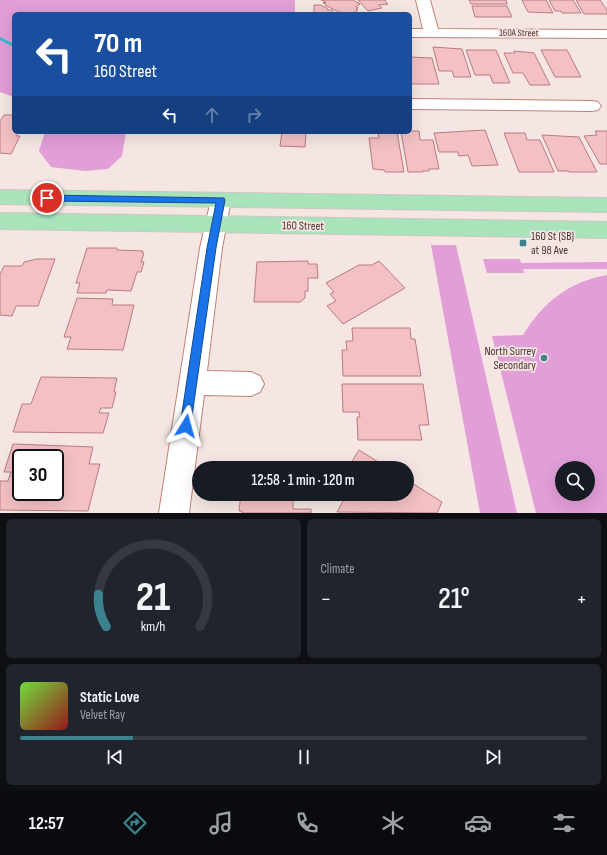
<!DOCTYPE html>
<html lang="en">
<head>
<meta charset="utf-8">
<style>
  :root { --surface:#171b24; --page:#20242c; --text:#f1f3f6; --muted:#9ea1a6; --line:#363941; --accent:#3c818e }
  body { margin:0; font-family:"Sofia Sans Condensed",sans-serif; background:var(--page); color:var(--text); height:100vh; display:flex; flex-direction:column; font-size:15px; white-space:nowrap }
  * { box-sizing:border-box; margin:0 }
  p { font-size:13px; color:var(--muted) }
  .icon { flex:none; width:22px; height:22px; fill:none; stroke:currentColor; stroke-width:2; stroke-linecap:round; stroke-linejoin:round }
  .map { position:relative; height:513px; overflow:hidden }
  .details { display:flex; flex-direction:column; gap:6px; padding:6px; background:#0d0f14; flex:1 }
  .details>* { flex:none }
  .guide { position:absolute; left:12px; top:12px; width:400px; height:122px; border-radius:6px; box-shadow:0 4px 16px #0002; background:#1a4fa0; color:#fff; overflow:hidden }
  .buttons { position:absolute; left:555px; top:461px; display:grid; gap:8px }
  .buttons a { display:grid; place-items:center; width:40px; height:40px; border-radius:50%; background:var(--surface); box-shadow:0 4px 16px #0002; font-size:20px }
  .speed { position:absolute; left:12px; top:449px; display:flex; gap:8px; font-size:20px; font-weight:700; text-align:center }
  .speed>* { display:grid; place-content:center; width:52px; height:52px; border-radius:50%; background:var(--surface); box-shadow:0 4px 16px #0002; line-height:1 }
  .speed .limit { border:2px solid #111; border-radius:6px; background:#fff; color:#111 }
  .pin { position:absolute; display:grid; place-items:center; width:34px; height:34px; color:#fff; margin:-17px; border:2px solid #fff; border-radius:50%; box-shadow:0 1px 4px #0007 }
  .me { position:absolute; width:44px; margin:-22px; rotate:8deg; stroke-linejoin:round; filter:drop-shadow(0 0 3px #0008) }
  .turn { display:flex; align-items:center; gap:14px; height:84px; padding:0 16px; font-size:18px }
  .turn .icon { width:52px; height:52px; stroke-width:2.5 }
  .turn b { display:block; font-size:28px; line-height:34px }
  .lanes { display:flex; align-items:center; height:38px; padding:0 16px; background:#0003; justify-content:center; gap:20px; direction:ltr }
  .lanes .off { opacity:.35 }
  .big { font-size:30px; font-weight:600; line-height:1.1 }
  .details .card { flex:1; display:flex; flex-direction:column; justify-content:center; gap:6px; min-width:0; padding:0 14px; border-radius:6px; background:var(--page) }
  .details .dial { align-items:center; gap:0 }
  .dial svg { height:104px; overflow:visible; fill:none; stroke:var(--line); stroke-width:7; stroke-linecap:round; text-anchor:middle }
  .dial text { fill:var(--text); stroke:none }
  .song { display:flex; align-items:center; gap:12px }
  .cover { width:48px; height:48px; border-radius:6px; background:linear-gradient(135deg,hsl(100 70% 55%),hsl(0 70% 35%)) }
  .played { height:4px; border-radius:2px; background:linear-gradient(90deg,var(--accent) 20%,var(--line) 20%) }
  .keys { display:flex; justify-content:space-around; direction:ltr }
  .heat { display:flex; justify-content:space-between; align-items:center; font-size:22px; direction:ltr }
  .details .tiles { flex:1; display:grid; gap:6px; grid-template-columns:1fr 1fr }
  .card:last-child { grid-column:span 2 }
  .trip { position:absolute; left:192px; top:461px; width:222px; height:40px; border-radius:20px; background:var(--surface); box-shadow:0 4px 16px #0002; font-weight:600; line-height:40px; text-align:center }
  .tab-bar { display:flex; height:64px; justify-content:space-around; align-items:center; background:#090b0e; color:var(--muted) }
  .tab-bar .icon { width:28px; height:28px }
  .tab-bar .current { color:var(--accent) }
  .tab-bar b { font-size:18px; color:var(--text) }
  .map>svg:first-child { display:block }
</style>
</head>
<body>
<div class="map">
<svg width="607" height="513" viewBox="0 0 607 513">
  <rect width="100%" height="100%" fill="#f5e6e3"/>
  <path fill="#e19ed7" fill-rule="evenodd" d="M0 0H295V14H14V97L0 92Z
    M45 132H126L122 156 108 169 85 171 51 167 39 151Z
    M431 245H456L517 513H480Z
    M483 259H520L521 263 607 262V269H523L524 273H487Z
    M607 275V513H536L492 336 523 335C543 303 568 282 607 275ZM562 468H588V494H562Z"/>
  <g fill="none" stroke-linecap="round" stroke-linejoin="round">
    <path fill="#2cb9d1" fill-rule="evenodd" d="M0 37 14 44V47L0 40Z"/>
  </g>
  <path fill="#f3c0c4" stroke="#ba7a81" fill-rule="evenodd" d="M321 0H353L360 4 356 7 358 8 356 9 358 10 351 14H343L325 5 326 4 323 3 326 2Z
    M358 0H386L385 1 388 4 379 5 382 8 368 11Z
    M469 0H506L507 4H471Z
    M522 0H546L553 13 528 12Z
    M549 0H573L581 13H562L561 11H555Z
    M576 0H600L607 10V14H584Z
    M314 5H320L327 8V10H332L334 14H314Z
    M472 6H507L512 17H475Z
    M433 47 462 49 471 77H454L452 71H439Z
    M466 50H496L510 83H493L490 75H475Z
    M541 50H567L581 77H555Z
    M514 51 534 53 550 85H530L523 73H513L504 53H515Z
    M410 57 432 58 439 84H410Z
    M4 115H14V132H18L16 136H20L11 154 0 153V121Z
    M485 130 498 165 472 166 468 155 459 156 458 152H439L434 133Z
    M410 131H419L420 140H433L439 169H429V171H422L423 172H408L401 132H410Z
    M595 131H607V164H600L584 136 597 135Z
    M282 132H330V133H306L305 147 280 146Z
    M378 132H397L404 172H385L384 170 373 169 369 138H379Z
    M504 133H525L527 140H540L554 172H519Z
    M542 135 579 137 597 172H569V171H558Z
    M87 248H117V250L143 251 142 253H144L141 262H144L141 272H137L131 291 107 290 106 293H77L80 283H76Z
    M37 259H55L38 306H16L12 316 0 315V274L4 266H22L24 262Z
    M308 261V264H317L318 278H308V291H305V298L300 302H254L257 262Z
    M379 261 405 288 343 324 327 306 336 301 330 294 334 292 326 283 359 265H372Z
    M77 298 113 299 112 305H134L123 350 67 349 71 337H64Z
    M352 328H410L411 339H415L421 376H343L342 350H347L346 341H353Z
    M41 377 117 378 114 392H116L112 408H101L99 413H109L103 433 13 432 22 404H31Z
    M342 384H423L429 425H419L422 440H358L357 417H360L359 412H343Z
    M13 444 93 447 89 464H100L88 511 0 510V481H8L11 472H4ZM21 458H55V492H21Z
    M359 450 388 468H348Z
    M407 480 442 502 437 513 337 512 347 494H407Z
    M241 494H293V509H311V513H242V511H239Z"/>
  <g fill="none" stroke-linecap="round" stroke-linejoin="round">
    <g stroke="#c18174" stroke-width="2">
      <path id="minor" d="M416 0H430L438 29 607 30V38L410 37V29H423Z
        M410 99 592 101 598 102 601 106 598 110 592 111 410 109Z
        M221 193 228 195 231 200 222 248 207 371 251 372 260 376 264 384 260 392 251 396 204 395 189 513H159L200 248 211 200 214 195Z"/>
    </g>
    <g stroke="#cdc6c4" stroke-width="2">
      <path id="major" d="M0 190 607 198V212L0 204Z
        M0 213 607 222V238L0 229Z"/>
    </g>
    <use href="#minor" fill="#fff" fill-rule="evenodd"/>
    <use href="#major" fill="#a8e3ba" fill-rule="evenodd"/>
  </g>
  <path fill="#1a73e8" stroke="#114b97" d="M47 195 224 198 225 200 216 248 190 430 186 432 182 430 180 426 207 248 216 203 47 201 42 198Z"/>
  <g fill="#3c818e" stroke="#f5e6e3" stroke-width="1.5">
    <rect x="519" y="239" width="8" height="8" rx="2"/>
    <circle cx="544" cy="358" r="4"/>
  </g>
  <g text-anchor="middle" dominant-baseline="central" stroke-width="3.5" stroke-linejoin="round" paint-order="stroke">
    <g font-size="10" fill="#4d322d" stroke="#f5e6e3">
      <text transform="translate(519 33) rotate(1)">160A Street</text>
    </g>
    <g font-size="12" fill="#4d322d" stroke="#f5e6e3">
      <text transform="translate(303 226) rotate(1)">160 Street</text>
    </g>
    <g font-size="12" fill="#4d322d" stroke="#f5e6e3" text-anchor="start">
      <text x="531" y="236">160 St (SB)<tspan x="531" dy="14">at 98 Ave</tspan></text>
      <text x="536" y="351" text-anchor="end">North Surrey<tspan x="536" dy="14">Secondary</tspan></text>
    </g>
  </g>
</svg>
<div class="buttons">
<a><svg class="icon" aria-label="search" viewBox="0 0 24 24"><circle cx="10" cy="10" r="6"/><path d="M15 15l6 6"/></svg></a>
</div>
<div class="speed"><div class="limit">30</div></div>
<div class="pin" style="left:47px;top:198px;background:#d93025"><svg class="icon" aria-label="arrive" viewBox="0 0 24 24"><path d="M6 21V4h12l-3 4 3 4H6"/></svg></div>
<svg class="me" style="left:186px;top:426px" viewBox="-20 -20 40 40"><path d="M0-17L14 15 0 8-14 15z" fill="#1a73e8" stroke="#fff" stroke-width="4"/></svg>
<div class="trip">12:58 · 1 min · 120 m</div>
<div class="guide">
<div class="turn"><svg class="icon" aria-label="left" viewBox="0 0 24 24"><path d="M17 20v-9H6M10 6l-5 5 5 5"/></svg><div><b>70 m</b>160 Street</div></div>
<div class="lanes"><svg class="icon" aria-label="left" viewBox="0 0 24 24"><path d="M17 20v-9H6M10 6l-5 5 5 5"/></svg><svg class="icon off" aria-label="ahead" viewBox="0 0 24 24"><path d="M12 20V5M6 11l6-6 6 6"/></svg><svg class="icon off" aria-label="right" viewBox="0 0 24 24"><path d="M7 20v-9h11M14 6l5 5-5 5"/></svg></div>
</div>
</div>
<section class="details">
<div class="tiles">
<div class="card dial"><svg viewBox="0 0 100 80">
<path d="M14 69A42 42 0 1 1 86 69"/>
<path d="M14 69A42 42 0 0 1 8 44" stroke="#3c818e"/>
<text x="50" y="56" font-size="32" font-weight="700">21</text>
<text x="50" y="72" font-size="11">km/h</text>
</svg></div>
<div class="card"><p>Climate</p>
<div class="heat"><a>−</a><b class="big">21°</b><a>+</a></div>
</div>
<div class="card">
<div class="song"><i class="cover"></i><div><b>Static Love</b><p>Velvet Ray</p></div></div>
<div class="played"></div>
<div class="keys"><svg class="icon" aria-label="previous" viewBox="0 0 24 24"><path d="M18 5L8 12l10 7zM5 5v14"/></svg><svg class="icon" aria-label="pause" viewBox="0 0 24 24"><path d="M8 5v14M16 5v14"/></svg><svg class="icon" aria-label="next" viewBox="0 0 24 24"><path d="M6 5l10 7-10 7zM19 5v14"/></svg></div>
</div>
</div>
</section>
<nav class="tab-bar">
<b>12:57</b>
<svg class="icon current" aria-label="directions" viewBox="0 0 24 24"><path d="M12 3l9 9-9 9-9-9zM9 14v-3h6M13 9l2 2-2 2"/></svg>
<svg class="icon" aria-label="music" viewBox="0 0 24 24"><path d="M9 18V5l10-2v13"/><circle cx="6" cy="18" r="3"/><circle cx="16" cy="16" r="3"/></svg>
<svg class="icon" aria-label="phone" viewBox="0 0 24 24"><path d="M5 4h4l2 5-3 2q2 4 5 5l2-3 5 2v4C11 20 4 13 5 4z"/></svg>
<svg class="icon" aria-label="climate" viewBox="0 0 24 24"><path d="M12 3v18M4 7l16 10M4 17L20 7"/></svg>
<svg class="icon" aria-label="car" viewBox="0 0 24 24"><path d="M5 17H2v-5l4-1 3-4h7l3 4 3 1v5h-3M9 17h6M6 11h13"/><circle cx="7" cy="17" r="2"/><circle cx="17" cy="17" r="2"/></svg>
<svg class="icon" aria-label="filters" viewBox="0 0 24 24"><path d="M4 7h16M4 17h16"/><circle cx="9" cy="7" r="2"/><circle cx="15" cy="17" r="2"/></svg>
</nav>
</body>
</html>
